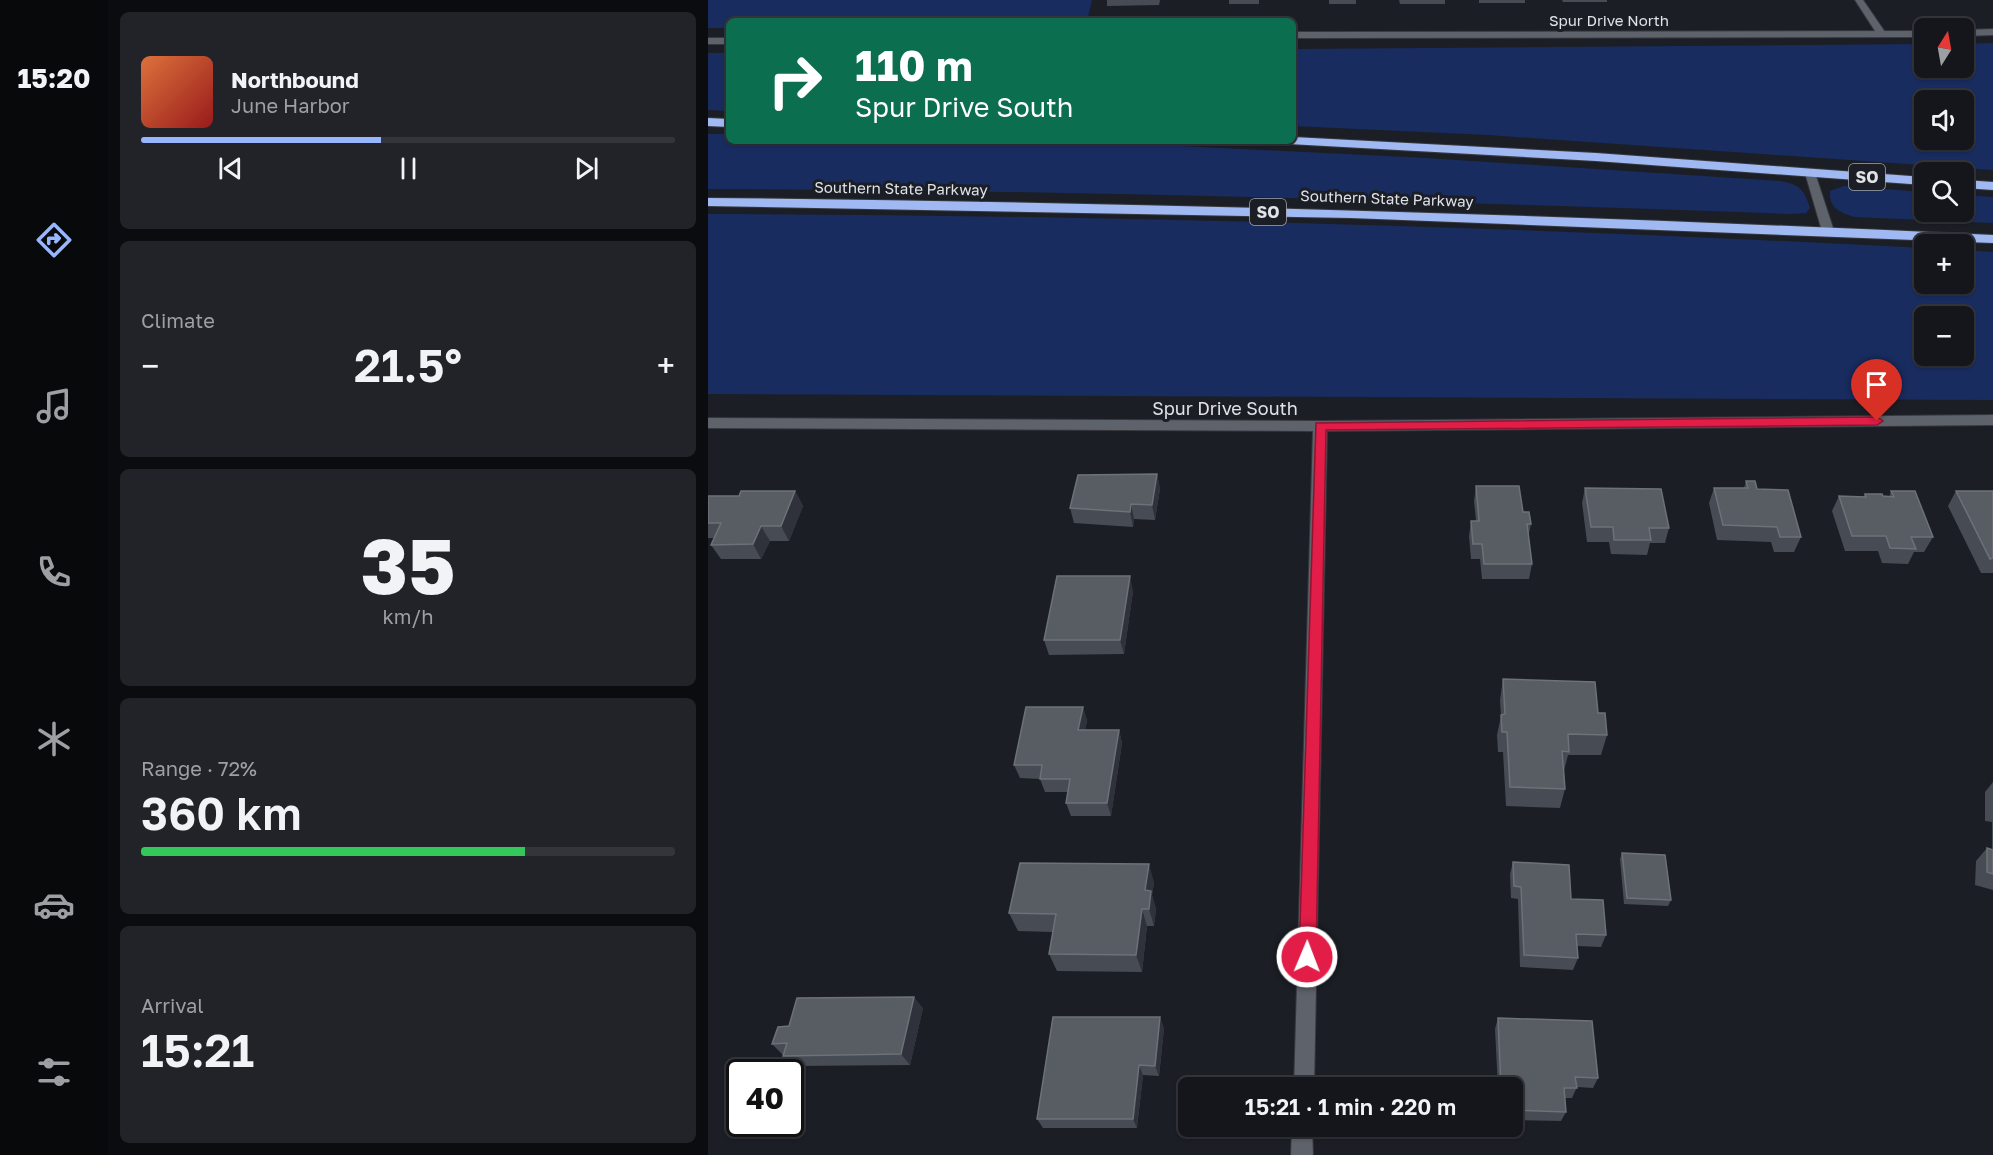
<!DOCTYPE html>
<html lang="en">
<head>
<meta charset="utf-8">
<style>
  :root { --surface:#14161c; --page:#212329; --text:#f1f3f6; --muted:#9d9fa3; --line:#33353b; --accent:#97b6fd }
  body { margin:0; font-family:"Golos Text",sans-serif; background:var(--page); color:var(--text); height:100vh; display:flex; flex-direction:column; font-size:22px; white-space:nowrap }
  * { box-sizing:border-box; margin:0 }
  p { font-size:20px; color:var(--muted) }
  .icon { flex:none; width:33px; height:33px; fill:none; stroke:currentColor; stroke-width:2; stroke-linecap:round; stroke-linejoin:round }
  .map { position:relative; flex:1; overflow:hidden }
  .panel { display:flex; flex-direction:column; gap:12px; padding:12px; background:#0b0c0f; width:600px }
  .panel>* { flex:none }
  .top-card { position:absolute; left:18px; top:18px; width:570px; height:126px; border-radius:9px; box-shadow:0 2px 4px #0004,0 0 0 2px var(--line); background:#0b6e4f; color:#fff; overflow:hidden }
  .needle { width:39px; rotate:11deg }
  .controls { position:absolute; left:1206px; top:18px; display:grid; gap:12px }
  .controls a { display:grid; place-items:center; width:60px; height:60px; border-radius:9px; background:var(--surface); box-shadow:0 2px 4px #0004,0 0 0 2px var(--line); font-size:30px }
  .speed { position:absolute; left:18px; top:1059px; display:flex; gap:12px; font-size:30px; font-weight:700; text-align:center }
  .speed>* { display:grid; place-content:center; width:78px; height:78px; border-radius:50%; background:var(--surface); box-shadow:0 2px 4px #0004,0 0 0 2px var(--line); line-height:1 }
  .speed .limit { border:3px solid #111; border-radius:9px; background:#fff; color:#111 }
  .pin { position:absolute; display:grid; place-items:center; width:51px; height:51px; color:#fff; margin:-62px -26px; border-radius:50% 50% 50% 0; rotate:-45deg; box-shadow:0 0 6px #0007 }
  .pin .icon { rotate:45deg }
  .me { position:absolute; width:66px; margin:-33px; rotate:1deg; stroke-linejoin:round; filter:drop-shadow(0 0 4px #0008) }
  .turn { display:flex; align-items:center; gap:21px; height:126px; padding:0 30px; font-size:27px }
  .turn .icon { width:78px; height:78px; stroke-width:2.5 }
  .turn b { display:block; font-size:42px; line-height:51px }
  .big { font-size:45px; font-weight:600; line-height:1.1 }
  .panel .card { flex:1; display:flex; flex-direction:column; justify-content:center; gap:9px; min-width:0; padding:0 21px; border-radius:9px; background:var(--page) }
  .panel .dial { align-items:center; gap:0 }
  .dial b { font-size:78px; line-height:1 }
  .song { display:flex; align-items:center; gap:18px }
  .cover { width:72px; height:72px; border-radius:9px; background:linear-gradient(135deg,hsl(20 70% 55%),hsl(0 70% 35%)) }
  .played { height:6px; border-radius:3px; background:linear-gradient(90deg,var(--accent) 45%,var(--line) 45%) }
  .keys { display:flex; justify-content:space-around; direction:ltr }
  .heat { display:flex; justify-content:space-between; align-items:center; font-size:33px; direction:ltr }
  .charge { height:9px; border-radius:4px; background:linear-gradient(90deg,#34c759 72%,var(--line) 0) }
  .trip { position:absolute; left:470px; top:1077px; width:345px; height:60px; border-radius:9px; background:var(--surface); box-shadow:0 2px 4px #0004,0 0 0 2px var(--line); font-weight:600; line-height:60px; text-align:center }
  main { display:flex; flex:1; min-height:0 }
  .tab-bar { display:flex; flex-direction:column; width:108px; justify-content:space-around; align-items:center; background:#08090b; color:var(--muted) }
  .tab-bar .icon { width:42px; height:42px }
  .tab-bar .selected { color:var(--accent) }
  .tab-bar b { font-size:27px; color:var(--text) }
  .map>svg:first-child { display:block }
</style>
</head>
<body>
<main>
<nav class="tab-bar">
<b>15:20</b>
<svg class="icon selected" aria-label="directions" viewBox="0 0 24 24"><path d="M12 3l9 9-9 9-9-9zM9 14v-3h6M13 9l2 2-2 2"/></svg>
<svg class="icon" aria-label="music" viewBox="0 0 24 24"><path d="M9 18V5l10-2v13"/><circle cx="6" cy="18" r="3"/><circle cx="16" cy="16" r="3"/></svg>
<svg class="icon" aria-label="phone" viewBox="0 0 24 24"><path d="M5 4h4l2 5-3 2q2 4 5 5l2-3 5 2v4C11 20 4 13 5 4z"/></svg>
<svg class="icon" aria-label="climate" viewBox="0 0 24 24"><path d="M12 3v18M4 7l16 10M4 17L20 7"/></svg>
<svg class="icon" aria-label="car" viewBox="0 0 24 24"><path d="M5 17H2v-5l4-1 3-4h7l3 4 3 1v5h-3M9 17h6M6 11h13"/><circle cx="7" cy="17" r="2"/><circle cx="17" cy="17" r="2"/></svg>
<svg class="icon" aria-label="filters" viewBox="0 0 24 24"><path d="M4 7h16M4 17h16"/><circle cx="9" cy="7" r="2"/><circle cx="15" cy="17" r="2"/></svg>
</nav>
<section class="panel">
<div class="card">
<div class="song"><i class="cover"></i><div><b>Northbound</b><p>June Harbor</p></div></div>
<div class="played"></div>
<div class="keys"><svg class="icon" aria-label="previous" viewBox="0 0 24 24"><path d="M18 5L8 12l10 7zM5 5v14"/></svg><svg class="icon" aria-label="pause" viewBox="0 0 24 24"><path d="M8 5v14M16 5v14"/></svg><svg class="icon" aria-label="next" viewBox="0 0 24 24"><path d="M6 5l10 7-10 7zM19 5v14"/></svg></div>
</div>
<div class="card"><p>Climate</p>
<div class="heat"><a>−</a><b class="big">21.5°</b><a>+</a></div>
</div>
<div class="card dial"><b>35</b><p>km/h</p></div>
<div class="card"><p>Range · 72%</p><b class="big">360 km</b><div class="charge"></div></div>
<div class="card"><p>Arrival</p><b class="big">15:21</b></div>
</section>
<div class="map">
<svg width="1285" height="1155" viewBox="0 0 1285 1155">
  <rect width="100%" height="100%" fill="#1b1e25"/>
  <path fill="#192c5f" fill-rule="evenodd" d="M0 0H384L379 21H21V28H0Z
    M1285 43V170L780 135 585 126V49L1216 44V68H1256V44ZM1256 100V140H1216V100Z
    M0 53H21V111L0 110Z
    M0 134H21V141L414 143 719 158 1073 181C1092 185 1096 189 1102 208L1098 213 1083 214C722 201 361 190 0 189Z
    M1136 186 1216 192V212H1256V195L1285 197V223L1146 217C1131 212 1121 208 1122 191Z
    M0 214C405 215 812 227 1216 248V284H1256V250L1285 252V400L0 394ZM1216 316H1256V356H1216Z"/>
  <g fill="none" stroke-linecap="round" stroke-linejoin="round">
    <g stroke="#36383e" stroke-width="2">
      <path id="lane" d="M1102 170 1107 173 1126 231 1124 233H1116L1114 231 1097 173Z"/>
    </g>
    <g stroke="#36383e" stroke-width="2">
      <path id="street" d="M1147 0H1155L1179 35 1177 37H1171Z"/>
    </g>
    <g stroke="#36383e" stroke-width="2">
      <path id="secondary" d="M1285 29V35L1256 36V30Z
        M1216 31V37L585 38V32Z
        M0 38H21V44H0Z
        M1285 415V425L619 431 606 1088H586L605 431 0 428V418L612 421Z
        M584 1126H604L605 1155H583Z"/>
    </g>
    <g stroke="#36383e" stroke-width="2">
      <path id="highway" d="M0 118 21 119V127L0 126Z
        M585 137 888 153 1216 177V185L888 161 581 144 579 141H585Z
        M1256 180 1285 182V190L1256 188Z
        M0 198C429 202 857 215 1285 235V243L643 218 0 206Z"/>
    </g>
    <use href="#lane" fill="#5e626b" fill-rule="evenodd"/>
    <use href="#street" fill="#5e626b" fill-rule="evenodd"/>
    <use href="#secondary" fill="#5e626b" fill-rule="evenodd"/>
    <use href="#highway" fill="#a0b9f2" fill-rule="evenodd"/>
  </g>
  <path fill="#474b53" d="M399 0H452L451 5 399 6Z
    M521 0H551V4H521Z
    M621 0H648V4H621Z
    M691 0H737V4H692Z
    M771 0H817V3H771Z
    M854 0H899V2H855Z
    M449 474 452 489 447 520 426 519 425 527 366 523 362 508Z
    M1038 481 1049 489 1093 537 1086 552H1066L1063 542 1009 540 1001 503 1006 488H1036Z
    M768 486 815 512 823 524 820 538 824 564 821 579H774L772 559H763L761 536 763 521H768L766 501Z
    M877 488 961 528 957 543H942L939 555 903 554 901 542H879L874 503Z
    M87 491 95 506 81 541H62L53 559H13L3 545 6 538H0V496H31Z
    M1183 491 1225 537 1216 552H1206L1200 564 1174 563 1170 551H1137L1124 511 1131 496 1155 497 1157 494 1181 497Z
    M1248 491H1285V573H1273L1240 506Z
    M425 591 416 654 341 655 336 640Z
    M795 679 890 713 899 735 893 755H860L856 771 857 789 852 808 798 806 795 752H790L789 735 793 716 792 700Z
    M375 707 379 721 377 730H411L414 743 403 816H363L358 803 360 792H337L332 779 312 778 306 765Z
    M1285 782V893V890L1267 885 1268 861 1279 848 1284 849V822L1277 821V792Z
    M914 853 963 900 960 906 916 904 912 859Z
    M805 862 863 899 898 935 893 947 869 946 870 958 865 970 812 967 810 899 803 898 802 874Z
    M446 882 444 895 448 909 446 926H439L434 972 349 971 341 954 345 932 310 931 301 913Z
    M215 1008 202 1065 86 1066 64 1044 81 1026Z
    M790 1018 890 1078 885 1088 869 1087 864 1098H857L858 1112 853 1121 804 1120V1088H790L787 1029Z
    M456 1028 451 1076 435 1075 429 1128H335L329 1119Z"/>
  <path fill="#2f323a" d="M449 474 452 489 447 520 444 505Z
    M87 491 95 506 81 541 73 526Z
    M423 504 426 519 425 527 422 512Z
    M53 526 62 541 53 559 45 544Z
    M422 576 425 591 416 654 412 640Z
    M375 707 379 721 375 743 370 730Z
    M411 730 414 743 403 816 399 803Z
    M441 864 446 882 444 895 448 909 446 926 441 909 437 890Z
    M434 909 439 926 434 972 428 955Z
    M206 997 215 1008 202 1065 193 1054Z
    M452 1017 456 1028 451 1076 447 1066Z
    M431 1065 435 1075 429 1128 425 1119Z"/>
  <path fill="#585c63" stroke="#6d7178" stroke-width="1.5" d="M449 474 444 505 423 504 422 512 362 508 370 475Z
    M1038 481H1047L1049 489 1080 490 1093 537H1072L1069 527 1015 525 1006 488H1040Z
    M768 486H811L815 512H821L823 524H819L824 564H776L774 544H765L763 521H771Z
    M877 488 953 489 961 528H941L943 540H906L905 527H883Z
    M33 491H87L73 526H53L45 544 3 545 13 523H0V496H31Z
    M1183 491H1207L1225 537H1203L1208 549 1182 548 1178 536H1144L1131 496 1158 497 1157 494H1174L1175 496 1186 497Z
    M1248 491H1285V558L1282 559Z
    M349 576H422L412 640H336Z
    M795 679 887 682 890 713H897L899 735 860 734 861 752 854 751 857 789 802 787 799 732H794L793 715 797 714Z
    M318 707H375L370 730H411L399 803H358L362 779H332L334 765H306Z
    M1279 848 1285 850V874L1279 872Z
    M914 853 957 855 963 900 919 898Z
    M805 862 861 865 863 899 895 900 898 935 868 934 870 958 816 955 813 887 806 886Z
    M312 863 441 864 437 890 443 891 441 909H434L428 955 341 954 348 914 301 913Z
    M206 997 193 1054 75 1056 79 1043 64 1044 70 1027 81 1026 89 998Z
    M345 1017H452L447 1066 431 1065 425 1119H329Z
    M790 1018 884 1021 890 1078 867 1077 869 1088H856L858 1112 804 1110V1088H793Z"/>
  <path fill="#e11d48" stroke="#92132f" stroke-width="1.5" d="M1169 417 1175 421 1169 425 618 430 608 957 606 962 599 965 593 962 591 957 608 423Z"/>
  <g text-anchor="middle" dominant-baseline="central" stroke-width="6" stroke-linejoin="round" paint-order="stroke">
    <g font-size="15" fill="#dfe2e7" stroke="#1b1e25">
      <text x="901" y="20">Spur Drive North</text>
      <text transform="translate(193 188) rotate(1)">Southern State Parkway</text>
      <text transform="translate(679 198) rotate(2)">Southern State Parkway</text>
    </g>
    <g fill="#1b1e25" stroke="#a4a7ad" stroke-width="1.5">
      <rect x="1141" y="164" width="36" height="26" rx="4.5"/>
      <rect x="542" y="199" width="36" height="26" rx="4.5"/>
    </g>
    <g font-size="16" font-weight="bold" fill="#dfe2e7">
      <text x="1159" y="177">SO</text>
      <text x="560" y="212">SO</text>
    </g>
    <g font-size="18" fill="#dfe2e7" stroke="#1b1e25">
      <text x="517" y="408">Spur Drive South</text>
    </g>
  </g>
</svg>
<div class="controls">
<a><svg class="needle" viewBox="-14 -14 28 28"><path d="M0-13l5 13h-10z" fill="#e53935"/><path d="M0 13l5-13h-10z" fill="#9d9fa3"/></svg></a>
<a><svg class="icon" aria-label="sound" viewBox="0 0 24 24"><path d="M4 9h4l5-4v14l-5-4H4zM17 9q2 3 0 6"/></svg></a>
<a><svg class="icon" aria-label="search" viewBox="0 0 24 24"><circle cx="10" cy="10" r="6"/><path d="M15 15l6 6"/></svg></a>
<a>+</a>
<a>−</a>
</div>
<div class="speed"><div class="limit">40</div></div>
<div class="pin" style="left:1169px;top:421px;background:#d93025"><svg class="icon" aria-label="arrive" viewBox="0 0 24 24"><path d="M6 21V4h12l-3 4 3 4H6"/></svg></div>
<svg class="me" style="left:599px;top:957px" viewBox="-20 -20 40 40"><circle r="17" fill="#e11d48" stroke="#fff" stroke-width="3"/><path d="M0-11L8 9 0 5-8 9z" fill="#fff"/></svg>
<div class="trip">15:21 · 1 min · 220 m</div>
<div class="top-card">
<div class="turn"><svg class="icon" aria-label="right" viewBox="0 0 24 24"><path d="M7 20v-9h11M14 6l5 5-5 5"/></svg><div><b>110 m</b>Spur Drive South</div></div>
</div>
</div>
</main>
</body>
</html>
